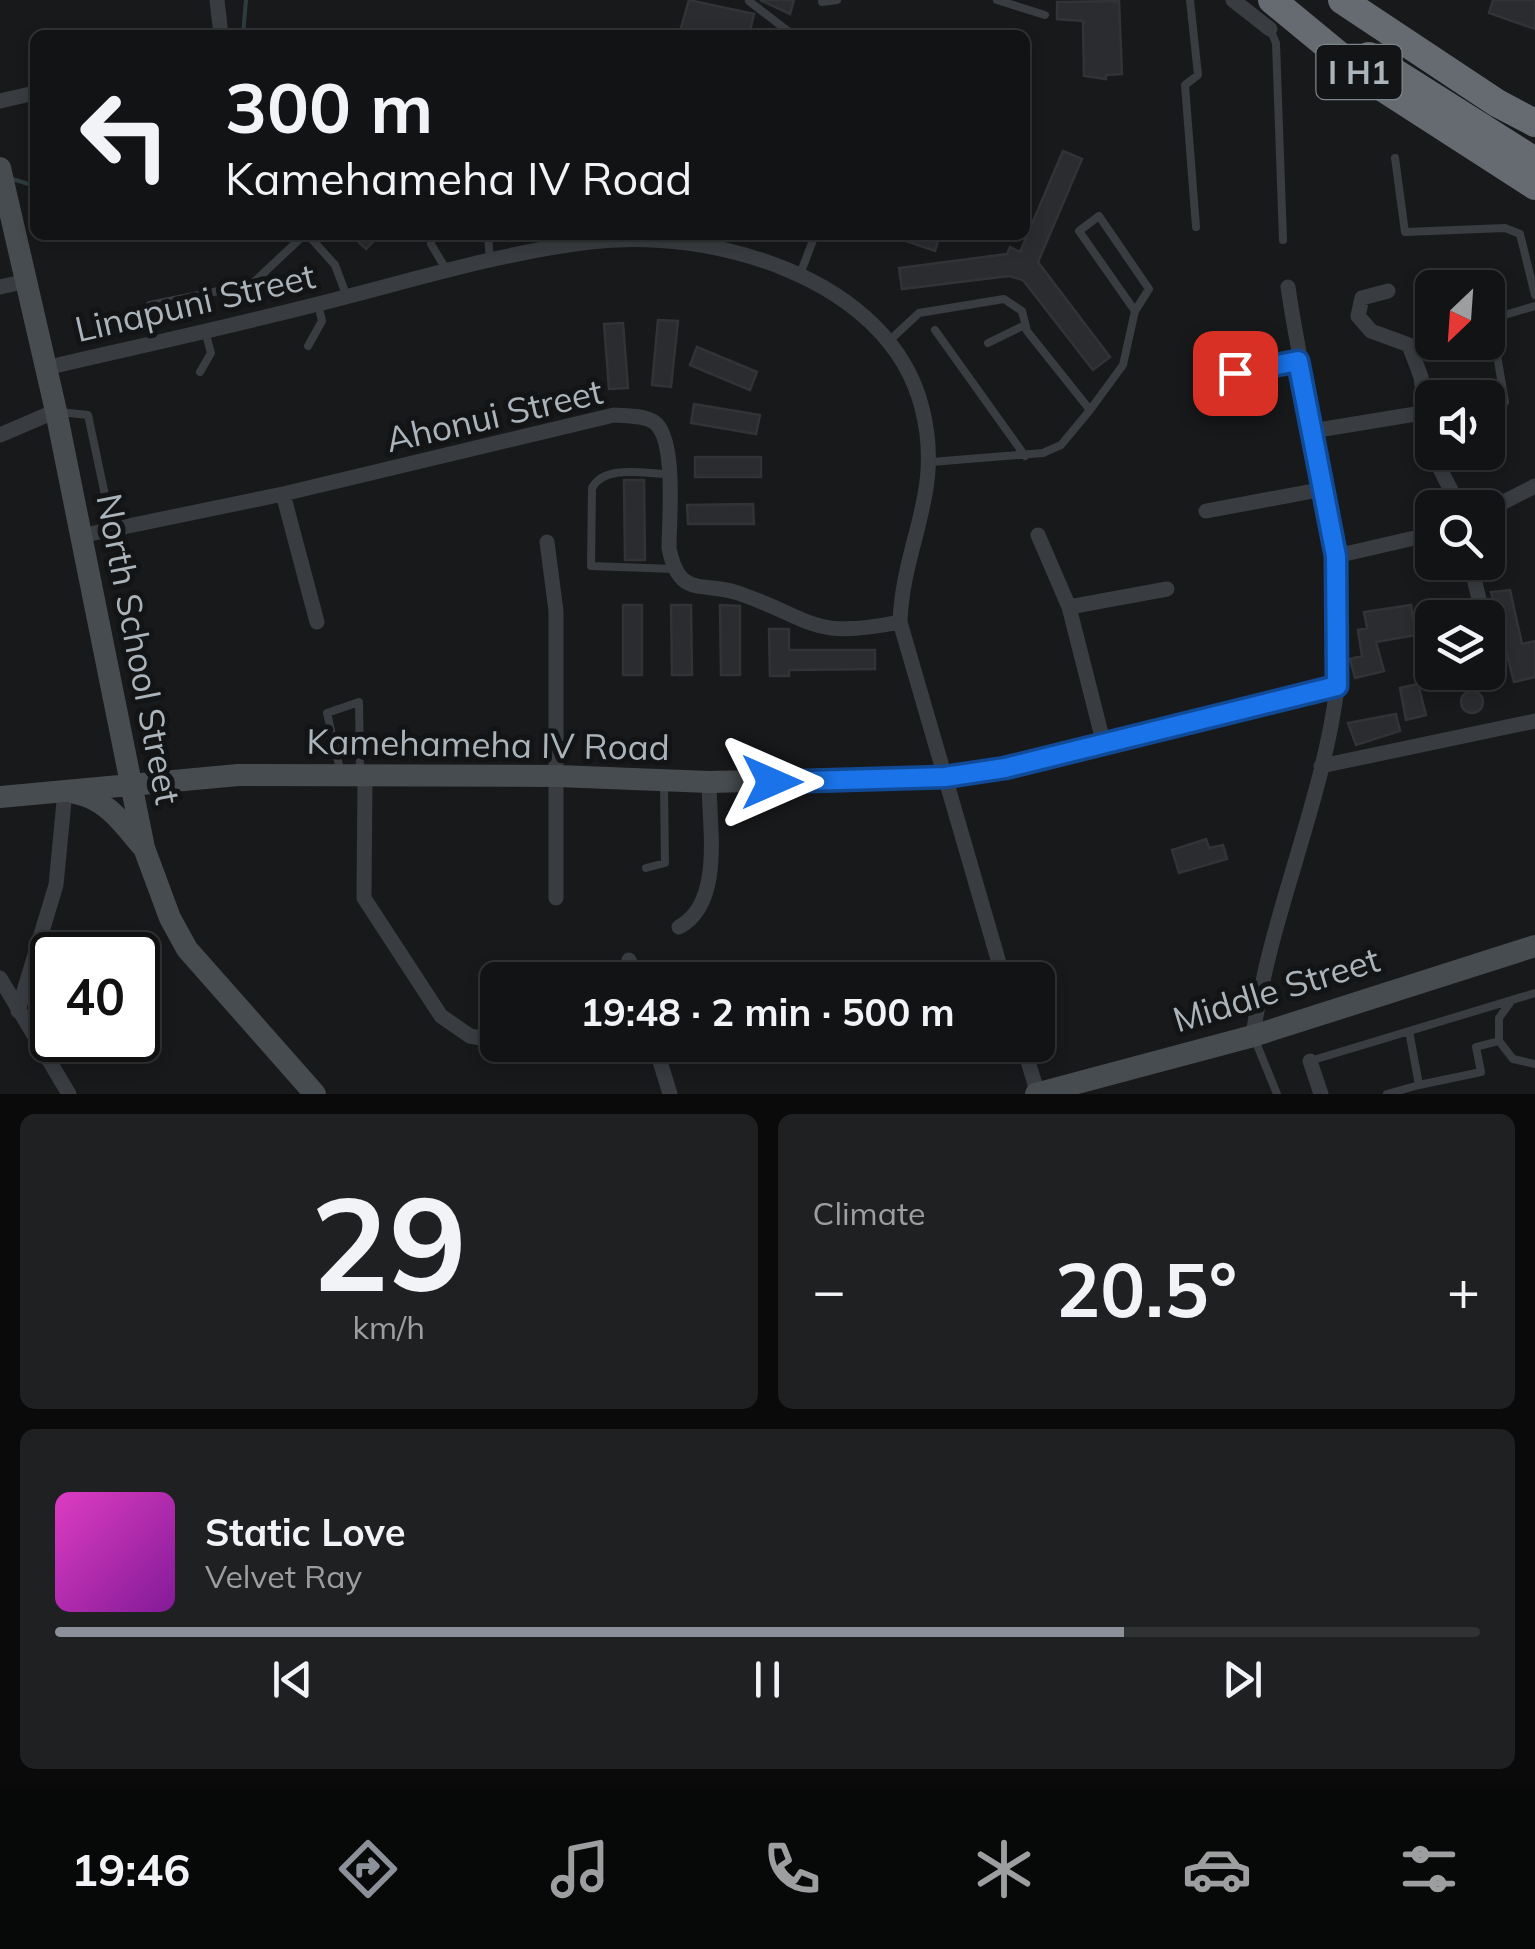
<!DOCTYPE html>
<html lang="en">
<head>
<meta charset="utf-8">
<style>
  :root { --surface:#121314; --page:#1f2022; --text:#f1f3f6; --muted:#9c9ea0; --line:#313234; --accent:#8c9099 }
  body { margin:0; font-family:Mulish,sans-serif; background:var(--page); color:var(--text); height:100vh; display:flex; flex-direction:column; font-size:38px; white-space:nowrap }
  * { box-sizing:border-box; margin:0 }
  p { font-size:32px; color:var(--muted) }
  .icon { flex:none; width:55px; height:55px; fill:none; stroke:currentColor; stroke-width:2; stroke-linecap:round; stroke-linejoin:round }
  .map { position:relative; height:1094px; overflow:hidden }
  .side { display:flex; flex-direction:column; gap:20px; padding:20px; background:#0a0a0b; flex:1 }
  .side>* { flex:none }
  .guide { position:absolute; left:30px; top:30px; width:1000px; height:210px; border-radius:15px; box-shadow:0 5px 15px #0003,0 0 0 2px var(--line); background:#121314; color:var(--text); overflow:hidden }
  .needle { width:65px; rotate:205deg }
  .buttons { position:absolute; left:1415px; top:270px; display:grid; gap:20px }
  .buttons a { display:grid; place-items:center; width:90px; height:90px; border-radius:15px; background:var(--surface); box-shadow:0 5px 15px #0003,0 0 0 2px var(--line); font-size:50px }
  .speed { position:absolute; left:30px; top:932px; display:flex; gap:20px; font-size:50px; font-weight:700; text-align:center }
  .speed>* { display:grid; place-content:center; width:130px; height:130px; border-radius:50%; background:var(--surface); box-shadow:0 5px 15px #0003,0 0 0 2px var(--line); line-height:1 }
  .speed .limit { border:5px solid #111; border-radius:15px; background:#fff; color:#111 }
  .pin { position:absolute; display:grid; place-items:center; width:85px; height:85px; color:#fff; margin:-42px; border-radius:20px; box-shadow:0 5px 15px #0006 }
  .me { position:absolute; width:110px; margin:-55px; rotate:90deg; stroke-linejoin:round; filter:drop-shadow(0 0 8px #0008) }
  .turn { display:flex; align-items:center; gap:35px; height:210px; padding:0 30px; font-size:45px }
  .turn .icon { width:130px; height:130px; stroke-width:2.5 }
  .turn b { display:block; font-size:70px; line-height:85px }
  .big { font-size:75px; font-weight:700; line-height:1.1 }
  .side .widget { flex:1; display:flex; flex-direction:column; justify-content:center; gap:15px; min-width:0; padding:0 35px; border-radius:15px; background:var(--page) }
  .side .dial { align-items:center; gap:0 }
  .dial b { font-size:130px; line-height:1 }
  .song { display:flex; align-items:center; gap:30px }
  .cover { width:120px; height:120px; border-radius:15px; background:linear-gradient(135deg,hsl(310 70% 55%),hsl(290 70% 35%)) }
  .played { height:10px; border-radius:5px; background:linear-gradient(90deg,var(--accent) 75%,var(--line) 75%) }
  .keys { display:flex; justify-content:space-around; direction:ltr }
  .heat { display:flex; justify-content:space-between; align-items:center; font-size:55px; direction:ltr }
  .side .tiles { flex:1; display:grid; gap:20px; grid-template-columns:1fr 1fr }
  .widget:last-child { grid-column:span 2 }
  .trip { position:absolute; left:480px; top:962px; width:575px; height:100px; border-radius:15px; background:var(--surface); box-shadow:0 5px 15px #0003,0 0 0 2px var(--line); font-weight:700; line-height:100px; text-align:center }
  .tabs { display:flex; height:160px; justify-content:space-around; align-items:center; background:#070808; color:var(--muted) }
  .tabs .icon { width:70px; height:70px }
  .tabs .selected { color:var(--accent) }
  .tabs b { font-size:45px; color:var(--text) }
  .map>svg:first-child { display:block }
</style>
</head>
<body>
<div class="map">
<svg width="1535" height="1094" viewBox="0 0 1535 1094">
  <rect width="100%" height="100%" fill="#18191b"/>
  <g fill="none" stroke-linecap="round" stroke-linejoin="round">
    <path stroke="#2e3c3f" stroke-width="4" d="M243 35 246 0
      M9 178 35 186"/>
  </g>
  <path fill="#2b2c2f" stroke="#323337" stroke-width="2.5" d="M689 0 754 14 749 35H679Z
    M760 0H794L790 14Z
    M1493 0H1535V29L1489 13Z
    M1119 1 1122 74 1106 75V79L1084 76 1083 21 1057 19V2Z
    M1063 151 1082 159 1038 262 1110 357 1093 370 1023 280 1009 276 902 289 899 268 1007 254 1010 247 1020 252Z
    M351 235H380L366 249Z
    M888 235H940L935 251Z
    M658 320 678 321 671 387 652 385Z
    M623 323 628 388 609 389 604 324Z
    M697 347 757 372 750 390 690 365Z
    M694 404 760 415 756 434 691 423Z
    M695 457H761V477H695Z
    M624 480H644L645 560H625Z
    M753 504 754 524H688L687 505Z
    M1510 590 1522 644 1535 641V677L1514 682 1491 592Z
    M623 605H642V675H623Z
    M671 605H691L692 675H672Z
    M720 605 740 606V675H721Z
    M1411 605 1416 635 1376 642 1384 671 1355 678 1350 659 1362 656 1358 630 1367 628 1364 612Z
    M769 629H789V650H875V669L789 670V676H770Z
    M1418 684 1426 715 1406 720 1400 688Z
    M1461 702a11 11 0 1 1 22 0a11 11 0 1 1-22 0Z
    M1396 714 1400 731 1356 745 1348 723Z
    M1206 839 1209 848 1223 845 1227 859 1179 873 1172 850Z"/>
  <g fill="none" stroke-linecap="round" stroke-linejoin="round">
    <path stroke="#393c40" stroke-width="8" d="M997 0 1045 15
      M1190 0 1198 75 1185 85 1196 227
      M749 1 793 35
      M822 2 837 0
      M1270 29 1276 43 1283 240
      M1395 158 1405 232 1505 228 1520 234 1535 295
      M308 235 335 265 347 297
      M432 235 431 244 447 271
      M488 235 490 262
      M799 277 815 235
      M150 305 252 284 304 235
      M935 330 1025 456
      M890 340 919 313 1004 299 1022 311 1027 331 1090 410 1061 445 1043 453 931 462
      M988 343 1025 325
      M308 346 322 321 318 304
      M200 372 211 353 205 331
      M1505 402 1492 326 1501 316 1535 306
      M1090 410 1123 365 1135 311 1149 289 1099 216 1079 231 1135 311
      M60 412 88 415 112 528
      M668 474C644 474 605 464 592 488L591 566 675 569
      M341 774 327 713 359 702 360 772
      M646 868 665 863 664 785
      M1255 1040 1277 1094
      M1499 1041V1018L1512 1000
      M1310 1061 1535 993
      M1419 1085 1481 1072 1476 1047 1499 1041 1513 1059 1535 1064
      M1387 1094 1419 1085 1409 1031"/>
    <path stroke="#393c40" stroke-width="15" d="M217 0 221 35
      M1233 0 1270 29
      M0 101 35 93
      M0 287 27 281
      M1388 291 1362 298 1358 316 1371 331 1409 345 1421 377 1431 451 1460 508
      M45 368C136 347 227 327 318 304 407 282 498 253 590 242 710 227 889 277 922 408 944 493 903 542 900 622L1004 980
      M1204 378 1299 361
      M1312 431 1428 412
      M0 435 56 411
      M283 494 317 622
      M1488 510 1535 486
      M1206 511 1324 489
      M1038 535 1069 607 1103 741
      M80 536 283 494 614 415C625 416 644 415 654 422 677 438 669 521 669 548 679 599 702 581 738 593 816 620 810 640 900 622
      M547 542 556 611V898
      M1336 556 1432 534
      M1470 562 1480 603
      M1069 607 1167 589
      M1321 766 1535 721
      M365 777 364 898 441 1016 470 1036 498 1041
      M679 927C724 903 709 826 709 782
      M629 960 635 980
      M0 978 69 1094
      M18 1011 56 885 65 791
      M1253 1036C1269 917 1322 806 1337 688 1352 562 1306 413 1288 287
      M655 1045 670 1094
      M1023 1045 1038 1094
      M1310 1061 1321 1094"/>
    <path stroke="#474c50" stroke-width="22" d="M0 168 56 411 144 848 170 918 187 949 315 1094
      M75 793C106 799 122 822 141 845
      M0 797 238 775 558 776 709 782 945 777 1005 768 1337 686
      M1036 1094 1253 1036 1535 946"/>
    <path stroke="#656b71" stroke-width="28" d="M1272 0 1363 75 1535 186
      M1342 0 1497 103 1535 123
      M1369 56 1535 161"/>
  </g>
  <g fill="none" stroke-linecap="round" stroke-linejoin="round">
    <g stroke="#114b97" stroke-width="25">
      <path id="route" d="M772 782 945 777 1005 768 1337 686 1336 556 1298 361 1235 373"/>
    </g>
    <use href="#route" stroke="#1a73e8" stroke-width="18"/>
  </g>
  <g text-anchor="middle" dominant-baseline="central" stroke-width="10" stroke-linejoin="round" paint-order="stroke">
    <rect fill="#131416" stroke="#7d8489" stroke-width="2.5" x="1316.5" y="45" width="85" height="54" rx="8"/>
    <g font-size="32" font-weight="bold" fill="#aab4ba">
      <text x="1359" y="72">I H1</text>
    </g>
    <g font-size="35" fill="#aab4ba" stroke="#131416">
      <text transform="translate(195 302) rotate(-13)">Linapuni Street</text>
      <text transform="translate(494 415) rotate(-13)">Ahonui Street</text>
      <text transform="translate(139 649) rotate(79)">North School Street</text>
      <text transform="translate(488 744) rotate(1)">Kamehameha IV Road</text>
      <text transform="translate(1276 989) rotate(-17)">Middle Street</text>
    </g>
  </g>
</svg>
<div class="buttons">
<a><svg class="needle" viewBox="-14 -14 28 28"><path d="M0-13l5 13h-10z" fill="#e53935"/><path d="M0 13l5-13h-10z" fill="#9c9ea0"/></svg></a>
<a><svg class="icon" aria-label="sound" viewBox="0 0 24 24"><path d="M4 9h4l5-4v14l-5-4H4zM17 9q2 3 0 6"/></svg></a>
<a><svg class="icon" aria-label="search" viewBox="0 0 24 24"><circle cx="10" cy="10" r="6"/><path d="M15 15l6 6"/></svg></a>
<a><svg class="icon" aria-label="layers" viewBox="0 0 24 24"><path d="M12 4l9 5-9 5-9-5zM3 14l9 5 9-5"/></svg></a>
</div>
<div class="speed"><div class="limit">40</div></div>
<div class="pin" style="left:1235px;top:373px;background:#d93025"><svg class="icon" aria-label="arrive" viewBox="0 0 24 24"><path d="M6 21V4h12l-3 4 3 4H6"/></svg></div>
<svg class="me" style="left:772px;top:782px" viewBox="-20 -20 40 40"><path d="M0-17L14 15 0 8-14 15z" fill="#1a73e8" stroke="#fff" stroke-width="4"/></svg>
<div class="trip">19:48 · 2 min · 500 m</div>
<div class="guide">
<div class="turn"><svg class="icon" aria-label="left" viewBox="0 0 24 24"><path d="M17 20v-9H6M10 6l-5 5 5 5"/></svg><div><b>300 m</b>Kamehameha IV Road</div></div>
</div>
</div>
<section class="side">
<div class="tiles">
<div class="widget dial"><b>29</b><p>km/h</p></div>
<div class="widget"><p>Climate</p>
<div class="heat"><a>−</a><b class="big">20.5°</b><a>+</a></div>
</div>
<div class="widget">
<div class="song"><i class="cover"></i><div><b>Static Love</b><p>Velvet Ray</p></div></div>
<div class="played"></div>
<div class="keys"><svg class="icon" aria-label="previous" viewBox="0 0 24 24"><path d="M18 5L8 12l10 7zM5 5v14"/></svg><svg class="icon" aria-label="pause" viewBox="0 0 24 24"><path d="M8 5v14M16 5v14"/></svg><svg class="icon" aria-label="next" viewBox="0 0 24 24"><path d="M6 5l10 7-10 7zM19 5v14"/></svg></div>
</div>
</div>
</section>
<nav class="tabs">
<b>19:46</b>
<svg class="icon selected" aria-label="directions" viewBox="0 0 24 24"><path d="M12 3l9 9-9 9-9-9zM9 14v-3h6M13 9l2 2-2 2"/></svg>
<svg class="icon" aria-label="music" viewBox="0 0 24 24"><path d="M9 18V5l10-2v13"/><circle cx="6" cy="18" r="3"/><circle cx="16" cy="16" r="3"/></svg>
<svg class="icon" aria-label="phone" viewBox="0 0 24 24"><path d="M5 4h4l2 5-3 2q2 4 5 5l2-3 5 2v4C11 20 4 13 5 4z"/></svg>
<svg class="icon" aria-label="climate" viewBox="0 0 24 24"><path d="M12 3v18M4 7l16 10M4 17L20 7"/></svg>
<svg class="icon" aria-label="car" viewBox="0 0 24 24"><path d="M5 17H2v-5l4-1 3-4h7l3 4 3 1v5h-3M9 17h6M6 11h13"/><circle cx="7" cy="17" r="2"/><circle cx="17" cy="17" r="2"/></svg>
<svg class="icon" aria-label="filters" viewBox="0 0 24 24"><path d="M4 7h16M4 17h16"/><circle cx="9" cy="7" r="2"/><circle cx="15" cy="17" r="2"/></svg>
</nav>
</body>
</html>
